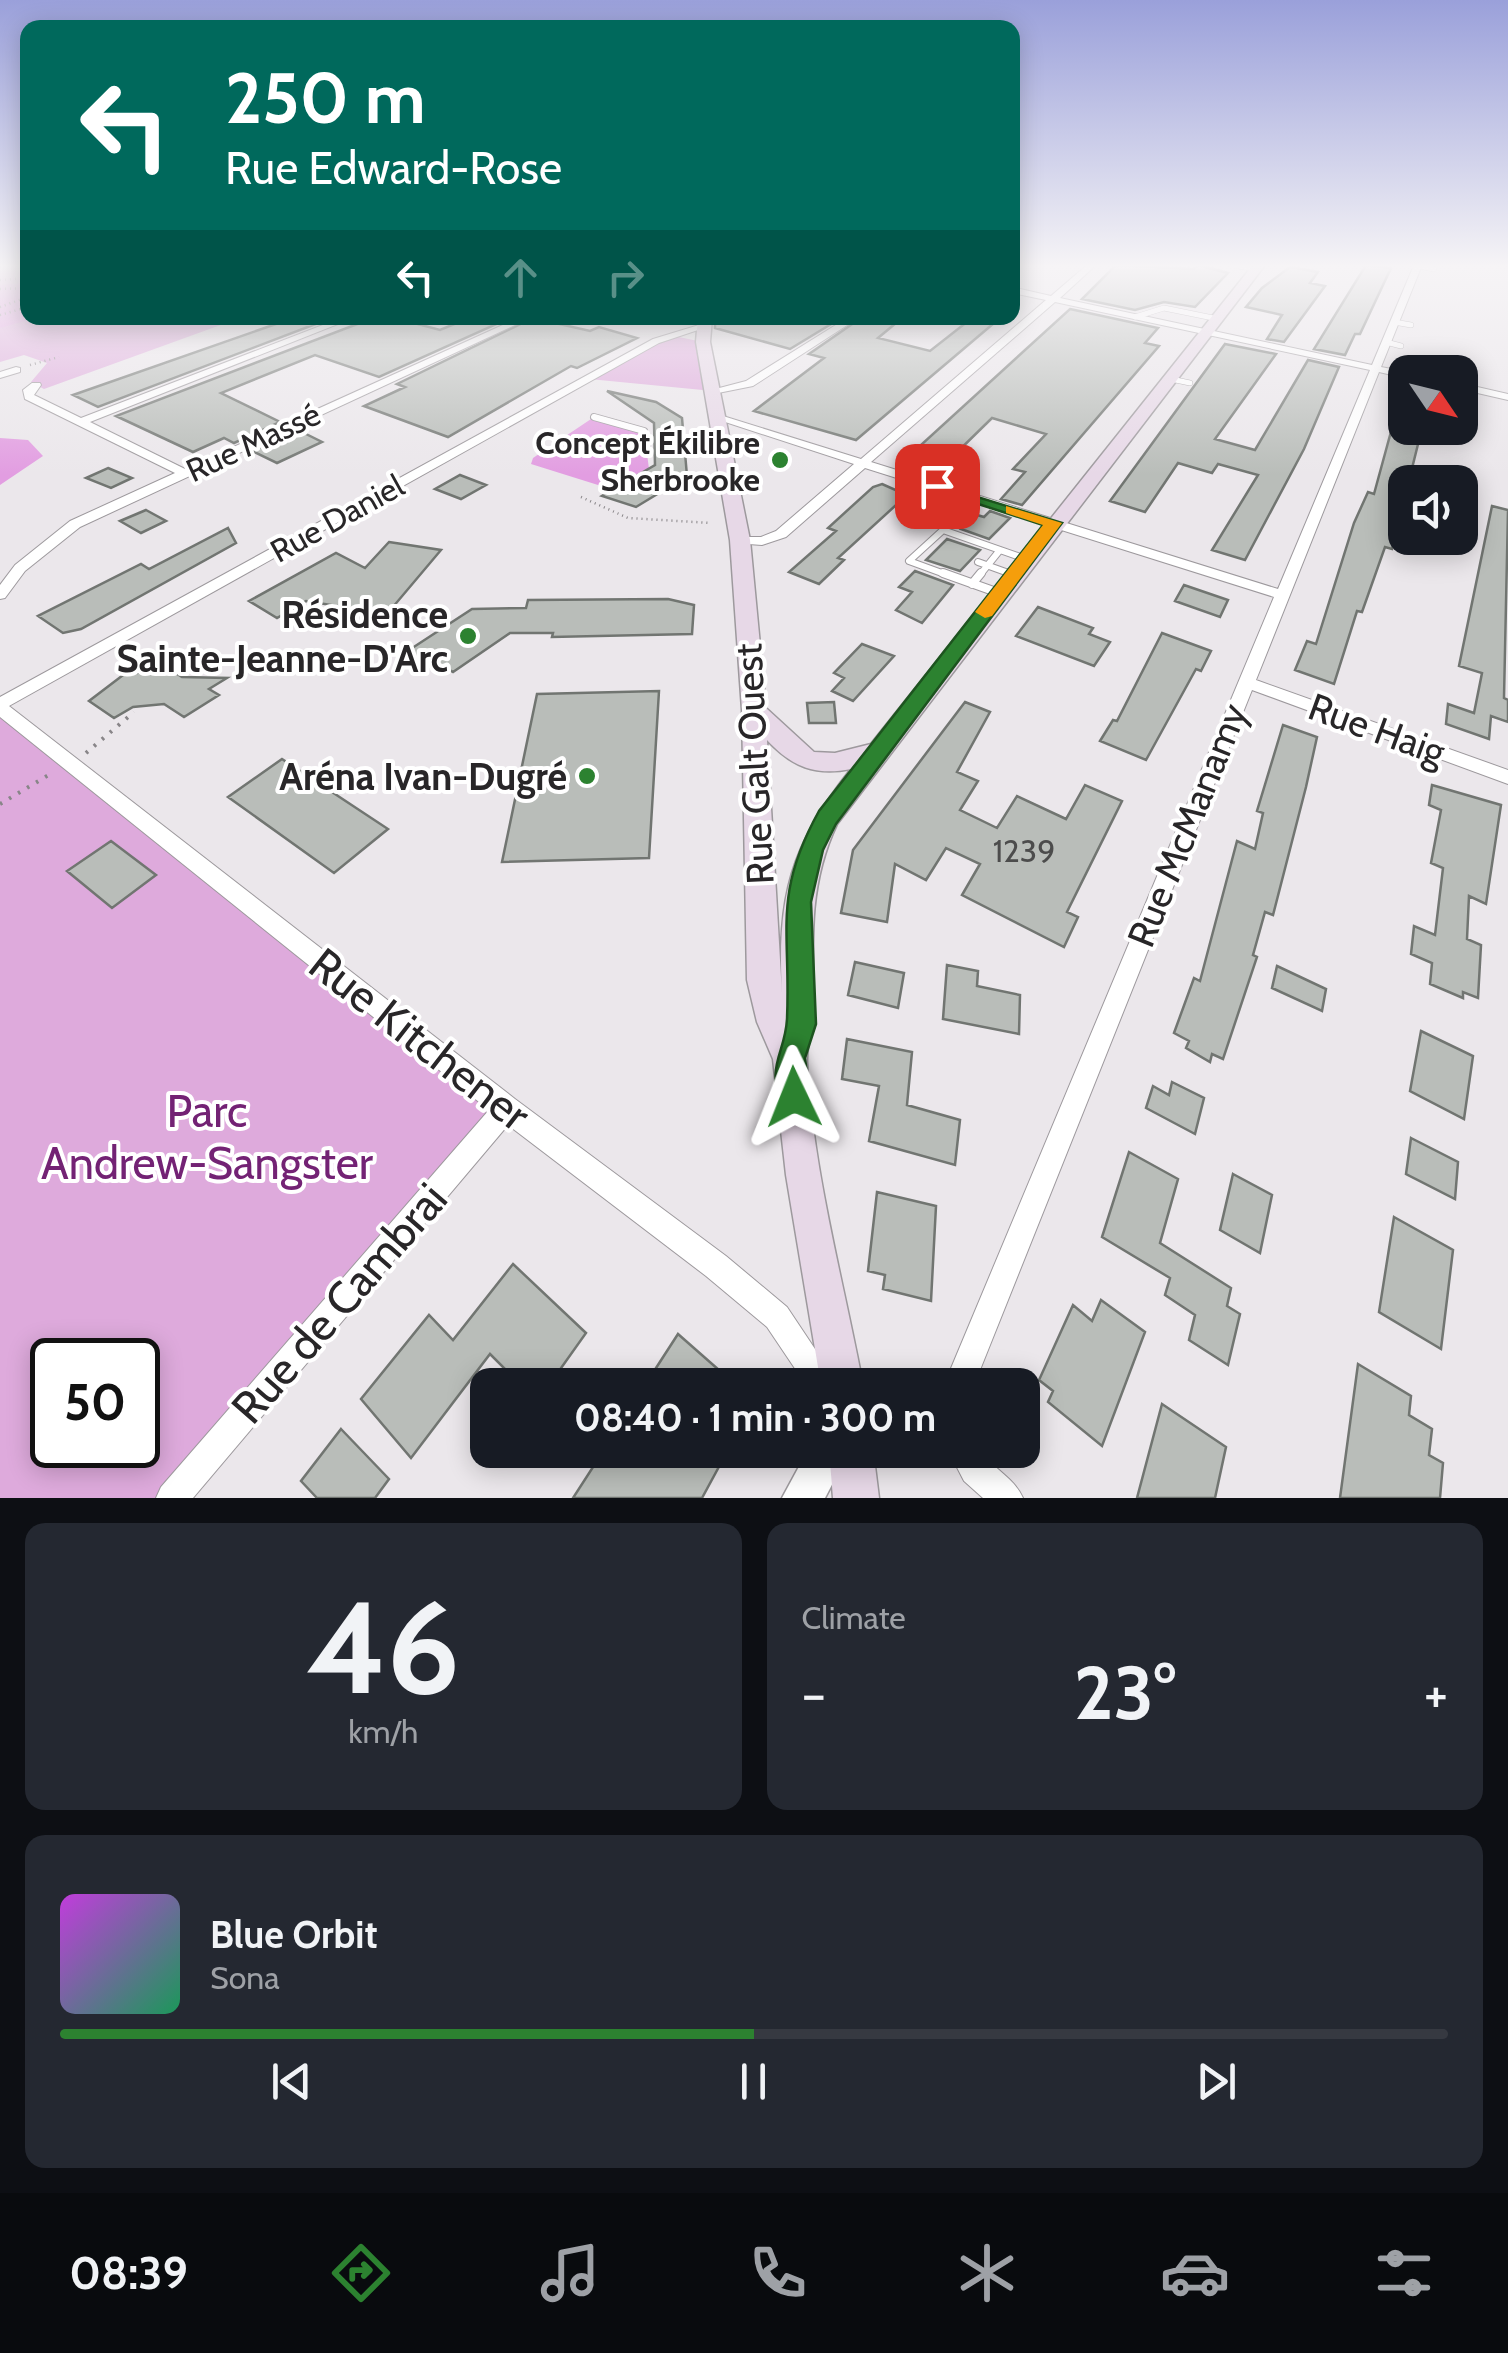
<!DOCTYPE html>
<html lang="en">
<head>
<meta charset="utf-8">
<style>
  :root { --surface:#171b24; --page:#242831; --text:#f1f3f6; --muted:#9ea1a6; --line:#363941; --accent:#2c8230 }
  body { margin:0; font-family:Cabin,sans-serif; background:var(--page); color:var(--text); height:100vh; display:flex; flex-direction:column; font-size:38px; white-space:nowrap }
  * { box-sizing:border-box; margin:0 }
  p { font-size:32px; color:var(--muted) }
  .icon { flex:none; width:55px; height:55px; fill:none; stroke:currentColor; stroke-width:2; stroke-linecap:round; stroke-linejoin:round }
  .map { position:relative; height:1498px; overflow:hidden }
  .drawer { display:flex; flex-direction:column; gap:25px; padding:25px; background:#0d0f14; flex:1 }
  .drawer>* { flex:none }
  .hud { position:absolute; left:20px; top:20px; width:1000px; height:305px; border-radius:20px; box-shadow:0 5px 25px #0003; background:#00695c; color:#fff; overflow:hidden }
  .needle { width:65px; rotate:125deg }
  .tools { position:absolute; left:1388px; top:355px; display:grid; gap:20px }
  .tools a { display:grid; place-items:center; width:90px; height:90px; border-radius:20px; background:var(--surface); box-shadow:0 5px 25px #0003; font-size:50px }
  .speed { position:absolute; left:30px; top:1338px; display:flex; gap:20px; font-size:50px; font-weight:700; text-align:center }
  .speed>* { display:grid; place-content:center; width:130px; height:130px; border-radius:50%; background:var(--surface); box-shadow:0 5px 25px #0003; line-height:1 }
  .speed .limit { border:5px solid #111; border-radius:15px; background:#fff; color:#111 }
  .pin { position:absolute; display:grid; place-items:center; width:85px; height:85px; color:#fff; margin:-42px; border-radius:20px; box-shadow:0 5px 15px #0006 }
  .me { position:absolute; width:110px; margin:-55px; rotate:358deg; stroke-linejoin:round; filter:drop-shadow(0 0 8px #0008) }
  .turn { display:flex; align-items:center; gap:35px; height:210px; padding:0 40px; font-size:45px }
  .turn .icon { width:130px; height:130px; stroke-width:2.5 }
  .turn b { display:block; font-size:70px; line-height:85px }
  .lanes { display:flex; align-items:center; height:95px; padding:0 40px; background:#0003; justify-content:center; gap:50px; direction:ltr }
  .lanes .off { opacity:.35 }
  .big { font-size:75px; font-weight:700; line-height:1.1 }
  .drawer .widget { flex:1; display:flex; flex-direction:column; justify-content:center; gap:15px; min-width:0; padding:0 35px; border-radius:20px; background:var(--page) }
  .drawer .dial { align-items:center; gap:0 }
  .dial b { font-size:130px; line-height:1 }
  .song { display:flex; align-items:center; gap:30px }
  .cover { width:120px; height:120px; border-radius:15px; background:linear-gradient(135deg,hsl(290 70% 55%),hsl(150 70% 35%)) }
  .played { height:10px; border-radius:5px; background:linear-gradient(90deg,var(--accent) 50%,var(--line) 50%) }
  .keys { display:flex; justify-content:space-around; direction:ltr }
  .heat { display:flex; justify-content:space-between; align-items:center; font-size:55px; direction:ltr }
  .drawer .tiles { flex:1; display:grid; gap:25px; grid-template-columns:1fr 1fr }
  .widget:last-child { grid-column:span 2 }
  .trip { position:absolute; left:470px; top:1368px; width:570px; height:100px; border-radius:20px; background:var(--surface); box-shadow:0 5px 25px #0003; font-weight:700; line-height:100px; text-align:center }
  .tab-bar { display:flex; height:160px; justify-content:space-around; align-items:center; background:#090b0e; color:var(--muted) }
  .tab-bar .icon { width:70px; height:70px }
  .tab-bar .active { color:var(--accent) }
  .tab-bar b { font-size:45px; color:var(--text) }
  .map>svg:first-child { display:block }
</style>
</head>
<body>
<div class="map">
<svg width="1508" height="1498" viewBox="0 0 1508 1498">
  <rect width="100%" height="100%" fill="#ebe7eb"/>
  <path fill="#deaadc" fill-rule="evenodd" d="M0 265H27L28 318H240L44 389 31 382 47 363 24 355 0 362Z
    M674 336 703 342 713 391 589 379 656 341Z
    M0 708 506 1108 172 1498H0ZM52 1360H138V1445H52Z"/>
  <path fill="#e29de1" d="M27 283 28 318H35L0 328V285Z
    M594 417 644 431 649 469 614 490 531 464 533 458Z
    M0 438 28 440 43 456 0 485Z"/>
  <path fill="#b9bdb9" stroke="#717571" stroke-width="2.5" d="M1116 265 1194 269 1198 265 1228 273 1195 307 1164 302 1135 310 1082 299Z
    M1366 265 1391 268 1360 334H1355L1345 355 1314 349Z
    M1290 267 1318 272 1310 283 1325 286 1284 342 1267 339 1282 315 1246 307 1262 288Z
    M1070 309 1158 328 1145 343 1159 346 1022 505 1001 499 1025 472 1013 469 1046 434 992 418 942 467 910 455Z
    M293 318 313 325 98 407 73 395Z
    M373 318H395L440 330 469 318H510L379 377 315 355 221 393 280 422 234 443 224 438 193 452 116 416Z
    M533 318 590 331 599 327 637 338 577 368 571 366 448 437 364 406 405 387 397 384Z
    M715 318H841L790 349 715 328Z
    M861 318H902L878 338 930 351 972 318H1000L856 440 754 411 824 358 809 354Z
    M1225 344 1276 354 1215 439 1255 450 1308 360 1339 367 1304 449 1245 560 1212 550 1258 475 1218 464 1212 473 1178 463 1145 512 1110 501Z
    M607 391 656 402 682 418 687 476 636 507 602 496 655 465 654 423Z
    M1392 428H1422L1392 549 1385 547 1362 612 1357 611 1334 684 1295 670 1307 641 1316 644 1354 523 1368 492 1374 494Z
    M298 430 322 442 277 463 252 451Z
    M108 468 132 478 111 488 86 478Z
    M460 475 486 485 461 499 435 489Z
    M882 484 907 495 838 558 844 560 819 584 789 572 836 531 828 528 873 487Z
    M1492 506 1508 510 1504 698 1508 700V722L1491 716 1489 739 1446 724 1448 704 1474 713 1482 673 1459 666Z
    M146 510 166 521 141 533 120 521Z
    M990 511 1010 518 989 539 961 529 977 515 984 517Z
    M228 528 236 543 81 629 63 633 38 616 141 564 149 569Z
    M947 539 980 550 960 571 926 560Z
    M389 542 441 550 387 614 306 601 277 618 249 601 336 553 365 568Z
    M915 571 953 585 922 623 896 610 912 592 899 587Z
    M1184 585 1228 600 1220 617 1175 601Z
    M668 599 694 605 692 634 552 637 553 633H510L453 672 446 668 440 672 403 654 472 609 526 608 528 600Z
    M1038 607 1093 628 1089 634 1110 642 1094 666 1016 636Z
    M1162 633 1211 651 1201 671 1196 669 1146 760 1100 741 1113 720 1117 721Z
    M862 644 894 656 853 701 832 691 844 678 834 673Z
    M157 661 182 677 227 678 209 689 219 695 184 717 164 704 133 707 114 718 89 701 131 669 137 673Z
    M659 691 649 858 502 862 537 694Z
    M834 702 836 723H809L807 703Z
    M965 702 990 712 957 772 978 781 960 810 997 828 1017 796 1066 819 1085 785 1122 801 1067 912 1078 917 1064 947 962 895 980 864 946 848 926 880 895 864 887 922 841 913 853 850Z
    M1283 725 1317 737 1306 787 1273 915 1265 912 1253 955 1257 957 1223 1059 1212 1054 1210 1062 1186 1048 1189 1041 1174 1033 1194 978 1200 981 1237 841 1255 849 1263 813 1257 811Z
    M282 759 388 829 334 873 228 797Z
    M1432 785 1501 805 1486 904 1469 896 1467 939 1481 945 1478 998 1463 992V998L1430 984 1432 963 1411 954 1414 926 1435 935 1443 868 1431 863 1441 810 1429 805Z
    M111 841 156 875 112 908 67 871Z
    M855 962 904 973 898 1008 848 995Z
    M947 965 978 971 977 986 1020 995 1019 1034 943 1019Z
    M1277 966 1326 989 1322 1011 1272 988Z
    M1421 1031 1473 1056 1464 1119 1410 1091Z
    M847 1039 912 1052 907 1105 960 1120 955 1165 869 1141 879 1086 842 1079Z
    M1172 1082 1204 1098 1195 1134 1146 1108 1153 1086 1169 1095Z
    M1411 1138 1458 1162 1455 1199 1406 1174Z
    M1129 1152 1178 1179 1160 1243 1231 1288 1227 1306 1240 1314 1228 1365 1189 1340 1195 1315 1165 1295 1170 1278 1102 1237Z
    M1233 1174 1272 1195 1260 1253 1220 1230Z
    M877 1192 936 1206 931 1301 883 1289 885 1275 868 1271Z
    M1394 1217 1453 1250 1441 1349 1379 1312Z
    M513 1264 586 1333 549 1385H521L490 1354 411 1458 361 1399 429 1315 453 1340Z
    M1101 1300 1145 1332 1102 1446 1048 1402 1053 1391 1039 1380 1073 1305 1092 1321Z
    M678 1334 736 1385H645Z
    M1358 1364 1411 1396 1409 1415 1432 1429 1429 1455 1443 1463 1440 1498H1340Z
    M1162 1404 1226 1447 1215 1498H1137Z
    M341 1429 389 1479 375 1498H317L301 1481Z
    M604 1450H728L702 1498H573Z"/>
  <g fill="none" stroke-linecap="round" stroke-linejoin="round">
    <g stroke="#9d999d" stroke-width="6">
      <path id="service-far2" d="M1233 265 1256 269
        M1418 266 1434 269
        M1135 317 1164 308 1218 319
        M1394 322 1411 325
        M1386 342 1401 346
        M1171 379 1190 383"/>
    </g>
    <g stroke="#9d999d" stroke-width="8">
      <path id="service-far1" d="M594 417 644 431
        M974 498 943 530 1026 559
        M943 530 909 561 950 576
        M978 562 1014 575
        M979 576 1000 550"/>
    </g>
    <g stroke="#9d999d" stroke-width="10">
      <path id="service" d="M943 573 999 593
        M1009 573 1014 575
        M972 584 981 573"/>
    </g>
    <g stroke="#9d999d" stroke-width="2">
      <path id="minor" d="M1087 265H1096L1060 298 1372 365 1414 265H1422L1381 367 1407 372H1405V378L1379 372 1256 680 1508 770V784L1252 690 974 1385H944L1274 597 865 468 786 537 762 545 735 543V537H761L776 531 854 464 713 418 723 416 861 459 1046 300 1012 293V287L1051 296ZM1055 302 1370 370 1278 589 871 462Z
        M341 318H353L90 422 185 469 518 318H530L80 527 25 571 5 598 0 599V585L15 565 70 521 175 473 25 399 23 390 32 383H40L41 385 34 395 81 418Z
        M847 318H858L753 386 713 394 708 391 746 381Z
        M699 325 707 327 659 343 9 706 515 1099 726 1256 787 1307 839 1385H806L767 1327 706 1276 508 1125 193 1498H156L161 1487 489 1110 0 717V697L653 339Z
        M16 367 20 368V372L0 378V372Z
        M1460 383 1508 394V400L1460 389Z
        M948 1450H981C992 1469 1014 1477 1023 1498H983L964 1481Z"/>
    </g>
    <g stroke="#9d999d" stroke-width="3">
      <path id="tertiary" d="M808 1450H850L825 1498H782Z"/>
    </g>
    <g stroke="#9d999d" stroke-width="3">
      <path id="secondary" d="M1253 265H1265L837 824C809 883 812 939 814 1003 815 1023 806 1043 807 1063 813 1171 843 1279 863 1385H821L786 1175 773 1059 757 1022 747 980 742 710 730 540 696 342 698 318H712L710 342 750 540 766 708 814 752 835 753 871 744ZM767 740C792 767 815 776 851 769 790 846 777 897 782 994Z
        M829 1450H873L879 1498H833Z"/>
    </g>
    <path stroke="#888588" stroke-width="2.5" stroke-dasharray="1 4" stroke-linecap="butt" d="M0 267 8 265
      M0 280 28 278
      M0 289 28 288
      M0 307 28 297
      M0 315 28 307
      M30 365 59 357
      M581 497 628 518 711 523"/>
    <path stroke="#888588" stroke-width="4" stroke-dasharray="2.5 8" stroke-linecap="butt" d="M86 753 134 712
      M0 804 52 773"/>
    <use href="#service-far2" stroke="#fff" stroke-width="5"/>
    <use href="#service-far1" stroke="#fff" stroke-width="6"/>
    <use href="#service" stroke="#fff" stroke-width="8"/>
    <use href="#minor" fill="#fff" fill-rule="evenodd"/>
    <use href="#tertiary" fill="#fff" fill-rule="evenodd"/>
    <use href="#secondary" fill="#e7d8e7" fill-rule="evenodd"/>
  </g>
  <linearGradient id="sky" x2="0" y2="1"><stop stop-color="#9aa0da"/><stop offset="0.56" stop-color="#f6f4f6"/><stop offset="1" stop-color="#f6f4f6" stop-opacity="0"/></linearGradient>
  <rect width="1508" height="475" fill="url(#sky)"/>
  <path fill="#2c8230" stroke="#1d541f" stroke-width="2.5" d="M932 483 1062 523 836 824 823 850 811 902 816 1024 805 1058 810 1097 806 1108 794 1113 783 1108C765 1065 785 1055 787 1019 791 930 772 896 819 811L1043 525 932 489Z"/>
  <path fill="#f59e0b" d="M1006 506 1062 523 992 616 985 618 975 612 1043 525 1006 513Z"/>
  <g fill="#2c8230" stroke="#fff" stroke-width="4">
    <circle cx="780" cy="460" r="10"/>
    <circle cx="468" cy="636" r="10"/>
    <circle cx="587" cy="776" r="10"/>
  </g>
  <g text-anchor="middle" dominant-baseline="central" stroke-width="8" stroke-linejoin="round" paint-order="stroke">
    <g font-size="32" fill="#282628" stroke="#fff">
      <text transform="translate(253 442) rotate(-25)">Rue Massé</text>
      <text transform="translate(337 518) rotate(-29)">Rue Daniel</text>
    </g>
    <g font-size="32" font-weight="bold" fill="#282628" stroke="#fff" text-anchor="end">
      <text x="760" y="442">Concept Ékilibre<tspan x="760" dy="37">Sherbrooke</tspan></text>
    </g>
    <g font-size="32" fill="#4c4c4c">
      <text x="1024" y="850">1239</text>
    </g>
    <g font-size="38" font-weight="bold" fill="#282628" stroke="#fff" text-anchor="end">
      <text x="448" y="614">Résidence<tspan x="448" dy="44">Sainte-Jeanne-D'Arc</tspan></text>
      <text x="567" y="776">Aréna Ivan-Dugré</text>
    </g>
    <g font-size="38" fill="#282628" stroke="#fff">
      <text transform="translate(1377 729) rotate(20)">Rue Haig</text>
      <text transform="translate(754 764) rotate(-93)">Rue Galt Ouest</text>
      <text transform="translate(1187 825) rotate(-68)">Rue McManamy</text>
    </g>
    <g font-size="45" fill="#282628" stroke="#fff">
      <text transform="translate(420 1039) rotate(38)">Rue Kitchener</text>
      <text transform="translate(339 1303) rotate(-49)">Rue de Cambrai</text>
    </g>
    <g font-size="45" fill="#732274" stroke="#fff">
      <text x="207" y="1111">Parc<tspan x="207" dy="52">Andrew-Sangster</tspan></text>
    </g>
  </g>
</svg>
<div class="tools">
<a><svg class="needle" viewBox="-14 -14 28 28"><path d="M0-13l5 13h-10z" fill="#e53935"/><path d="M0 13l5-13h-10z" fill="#9ea1a6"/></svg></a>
<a><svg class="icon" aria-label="sound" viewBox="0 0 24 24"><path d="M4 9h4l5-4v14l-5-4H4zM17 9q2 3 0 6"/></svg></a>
</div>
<div class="speed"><div class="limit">50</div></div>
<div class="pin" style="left:937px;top:486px;background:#d93025"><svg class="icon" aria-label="arrive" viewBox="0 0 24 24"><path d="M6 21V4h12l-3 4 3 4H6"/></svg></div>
<svg class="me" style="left:794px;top:1097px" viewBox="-20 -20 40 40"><path d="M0-17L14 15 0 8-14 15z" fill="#2c8230" stroke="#fff" stroke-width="4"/></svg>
<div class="trip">08:40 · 1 min · 300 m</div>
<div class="hud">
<div class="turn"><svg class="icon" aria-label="left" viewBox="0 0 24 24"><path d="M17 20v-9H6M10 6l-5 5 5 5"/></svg><div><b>250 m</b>Rue Edward-Rose</div></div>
<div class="lanes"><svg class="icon" aria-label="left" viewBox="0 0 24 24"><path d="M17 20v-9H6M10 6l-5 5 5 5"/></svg><svg class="icon off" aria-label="ahead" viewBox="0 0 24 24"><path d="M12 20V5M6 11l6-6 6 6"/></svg><svg class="icon off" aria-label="right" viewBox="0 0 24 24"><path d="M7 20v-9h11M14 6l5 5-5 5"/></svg></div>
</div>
</div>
<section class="drawer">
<div class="tiles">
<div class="widget dial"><b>46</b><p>km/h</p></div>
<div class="widget"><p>Climate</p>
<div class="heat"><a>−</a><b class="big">23°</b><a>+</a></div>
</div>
<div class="widget">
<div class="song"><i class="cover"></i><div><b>Blue Orbit</b><p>Sona</p></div></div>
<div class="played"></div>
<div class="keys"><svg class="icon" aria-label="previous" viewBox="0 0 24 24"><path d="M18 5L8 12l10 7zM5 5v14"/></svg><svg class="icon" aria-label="pause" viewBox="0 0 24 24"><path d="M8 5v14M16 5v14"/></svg><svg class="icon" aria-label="next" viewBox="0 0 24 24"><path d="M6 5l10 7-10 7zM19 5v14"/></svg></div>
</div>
</div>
</section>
<nav class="tab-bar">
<b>08:39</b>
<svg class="icon active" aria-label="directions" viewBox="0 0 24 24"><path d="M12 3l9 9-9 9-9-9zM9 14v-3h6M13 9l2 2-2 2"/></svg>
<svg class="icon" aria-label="music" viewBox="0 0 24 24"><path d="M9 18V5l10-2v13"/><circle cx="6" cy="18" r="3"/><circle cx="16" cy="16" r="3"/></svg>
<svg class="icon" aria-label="phone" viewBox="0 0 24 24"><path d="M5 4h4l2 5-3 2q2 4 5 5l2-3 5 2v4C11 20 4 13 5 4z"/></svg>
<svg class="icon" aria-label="climate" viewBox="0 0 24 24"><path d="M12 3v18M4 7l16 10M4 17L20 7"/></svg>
<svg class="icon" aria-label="car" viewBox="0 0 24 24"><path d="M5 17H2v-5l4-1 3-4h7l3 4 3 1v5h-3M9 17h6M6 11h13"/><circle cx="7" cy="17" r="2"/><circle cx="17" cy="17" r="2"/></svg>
<svg class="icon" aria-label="filters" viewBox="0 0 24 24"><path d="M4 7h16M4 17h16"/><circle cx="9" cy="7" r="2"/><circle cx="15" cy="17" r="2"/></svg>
</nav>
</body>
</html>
